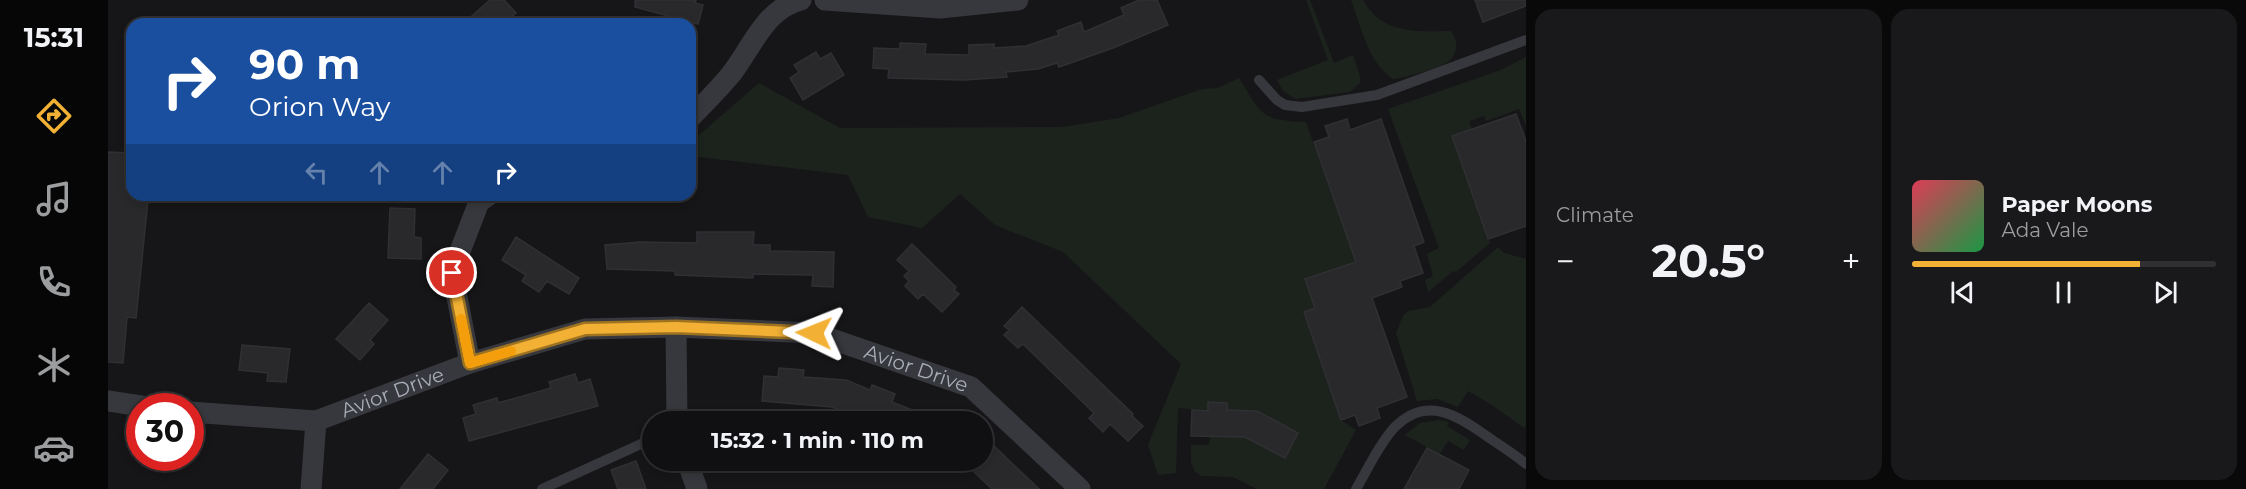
<!DOCTYPE html>
<html lang="en">
<head>
<meta charset="utf-8">
<style>
  :root { --surface:#101012; --page:#19191b; --text:#f1f3f6; --muted:#9c9d9f; --line:#303032; --accent:#f2b134 }
  body { margin:0; font-family:Montserrat,sans-serif; background:var(--page); color:var(--text); height:100vh; display:flex; flex-direction:column; font-size:22px; white-space:nowrap }
  * { box-sizing:border-box; margin:0 }
  p { font-size:20px; color:var(--muted) }
  .icon { flex:none; width:33px; height:33px; fill:none; stroke:currentColor; stroke-width:2; stroke-linecap:round; stroke-linejoin:round }
  .map { position:relative; flex:1; overflow:hidden }
  .details { display:flex; flex-direction:column; gap:9px; padding:9px; background:#09090a; width:720px }
  .details>* { flex:none }
  .guide { position:absolute; left:18px; top:18px; width:570px; height:183px; border-radius:18px; box-shadow:0 3px 9px #0003,0 0 0 2px var(--line); background:#1a4fa0; color:#fff; overflow:hidden }
  .speed { position:absolute; left:18px; top:393px; display:flex; gap:12px; font-size:30px; font-weight:700; text-align:center }
  .speed>* { display:grid; place-content:center; width:78px; height:78px; border-radius:50%; background:var(--surface); box-shadow:0 3px 9px #0003,0 0 0 2px var(--line); line-height:1 }
  .speed .limit { border:9px solid #d22; background:#fff; color:#111 }
  .pin { position:absolute; display:grid; place-items:center; width:51px; height:51px; color:#fff; margin:-26px; border:3px solid #fff; border-radius:50%; box-shadow:0 2px 6px #0007 }
  .me { position:absolute; width:66px; margin:-33px; rotate:272deg; stroke-linejoin:round; filter:drop-shadow(0 0 4px #0008) }
  .turn { display:flex; align-items:center; gap:21px; height:126px; padding:0 24px; font-size:27px }
  .turn .icon { width:78px; height:78px; stroke-width:2.5 }
  .turn b { display:block; font-size:42px; line-height:51px }
  .lanes { display:flex; align-items:center; height:57px; padding:0 24px; background:#0003; justify-content:center; gap:30px; direction:ltr }
  .lanes .off { opacity:.35 }
  .big { font-size:45px; font-weight:700; line-height:1.1 }
  .details .card { flex:1; display:flex; flex-direction:column; justify-content:center; gap:9px; min-width:0; padding:0 21px; border-radius:18px; background:var(--page) }
  .song { display:flex; align-items:center; gap:18px }
  .cover { width:72px; height:72px; border-radius:9px; background:linear-gradient(135deg,hsl(350 70% 55%),hsl(140 70% 35%)) }
  .played { height:6px; border-radius:3px; background:linear-gradient(90deg,var(--accent) 75%,var(--line) 75%) }
  .keys { display:flex; justify-content:space-around; direction:ltr }
  .heat { display:flex; justify-content:space-between; align-items:center; font-size:33px; direction:ltr }
  .details .tiles { flex:1; display:grid; gap:9px; grid-template-columns:repeat(2,1fr) }
  .trip { position:absolute; left:534px; top:411px; width:351px; height:60px; border-radius:30px; background:var(--surface); box-shadow:0 3px 9px #0003,0 0 0 2px var(--line); font-weight:700; line-height:60px; text-align:center }
  main { display:flex; flex:1; min-height:0 }
  .tab-bar { display:flex; flex-direction:column; width:108px; justify-content:space-around; align-items:center; background:#060607; color:var(--muted) }
  .tab-bar .icon { width:42px; height:42px }
  .tab-bar .selected { color:var(--accent) }
  .tab-bar b { font-size:27px; color:var(--text) }
  .map>svg:first-child { display:block }
</style>
</head>
<body>
<main>
<nav class="tab-bar">
<b>15:31</b>
<svg class="icon selected" aria-label="directions" viewBox="0 0 24 24"><path d="M12 3l9 9-9 9-9-9zM9 14v-3h6M13 9l2 2-2 2"/></svg>
<svg class="icon" aria-label="music" viewBox="0 0 24 24"><path d="M9 18V5l10-2v13"/><circle cx="6" cy="18" r="3"/><circle cx="16" cy="16" r="3"/></svg>
<svg class="icon" aria-label="phone" viewBox="0 0 24 24"><path d="M5 4h4l2 5-3 2q2 4 5 5l2-3 5 2v4C11 20 4 13 5 4z"/></svg>
<svg class="icon" aria-label="climate" viewBox="0 0 24 24"><path d="M12 3v18M4 7l16 10M4 17L20 7"/></svg>
<svg class="icon" aria-label="car" viewBox="0 0 24 24"><path d="M5 17H2v-5l4-1 3-4h7l3 4 3 1v5h-3M9 17h6M6 11h13"/><circle cx="7" cy="17" r="2"/><circle cx="17" cy="17" r="2"/></svg>
</nav>
<div class="map">
<svg width="1418" height="489" viewBox="0 0 1418 489">
  <rect width="100%" height="100%" fill="#161618"/>
  <path fill="#1c231d" d="M1198 0H1202L1226 63 1245 55 1252 77V83L1242 92 1187 99 1175 91 1169 80 1220 60Z
    M1243 0H1255C1274 34 1308 32 1342 31 1351 38 1350 54 1341 61 1332 68 1297 78 1285 79 1260 63 1253 26 1243 0Z
    M1418 57V126L1411 109 1378 121 1376 116 1361 121 1364 129 1344 137 1379 239 1383 242 1348 272 1345 271 1320 292 1317 280 1325 276 1319 254 1331 248 1280 109 1393 70Z
    M1131 78C1154 115 1152 120 1198 122L1248 262 1197 279 1207 308 1196 312 1233 420 1248 430 1216 489H1149L1125 477 1093 476 1087 472 1083 462V445H1101C1102 429 1120 419 1118 403L1100 402V411L1070 408 1068 473 1050 475 1040 445 1073 364 955 252 887 225 852 194 814 228 760 217 740 175 583 156 582 143 651 83 732 128 955 127 1011 118 1094 89 1110 88Z
    M1390 247 1396 253 1418 259V425L1416 428 1384 405 1360 391 1350 407 1329 399 1309 401 1288 333 1295 316 1300 311 1322 307Z
    M1331 420 1341 422 1339 426 1362 440 1356 450 1340 441 1332 454 1297 435 1312 423Z"/>
  <path fill="#29292c" stroke="#303034" stroke-width="1.5" d="M382 0H396L408 13 395 24H355Z
    M527 0H588L587 3 595 5 590 24 527 7Z
    M1031 0H1049L1060 25 1005 48 951 67 949 63 930 69 898 72 899 77 856 80 780 78 781 69 765 68 766 48 792 49V43L818 44 817 54 861 55V45L886 44V48L918 46 951 35 949 31 973 22 976 32 1016 15 1013 8Z
    M1367 0H1418V6L1375 22Z
    M708 52 712 59 723 53 736 75 695 100 682 78 691 72 686 65Z
    M1408 114 1418 141V226L1380 239 1344 136Z
    M1239 119 1242 130 1273 119 1316 242 1306 246 1315 273 1292 281 1294 287 1264 298 1299 397 1269 408 1272 418 1251 426 1247 415 1233 420 1196 312 1207 308 1197 279 1248 262 1206 142 1221 137 1217 126Z
    M0 152 24 153V199L40 200 28 318 19 317 15 363 0 362Z
    M282 208 307 209 306 237 313 238V259L280 258Z
    M589 232H646L645 245H662V251L726 252 725 287 704 286 705 275 645 274V278L567 275V271L499 269 497 245 532 242 589 243Z
    M408 237 471 278 461 294 439 281 431 292 414 281 418 275 394 260Z
    M804 244 848 287 846 290 851 294 834 312 815 294 810 299 797 286 801 281 796 276 801 271 789 260Z
    M261 303 280 320 262 340 266 344 252 360 228 339Z
    M914 307 1025 414 1024 416 1035 426 1020 441 1002 424 995 432 981 418 986 413 915 344 910 348 896 335 901 330 896 326Z
    M134 345 182 349 178 382 159 381 160 373 131 370Z
    M671 368 696 370 695 377 738 380 762 390 764 385 787 394 784 402 830 420V422H762L724 407 654 401 656 376 670 377Z
    M467 374 470 383 482 379 490 406 361 441 355 418 368 414 365 405 389 398 390 403 443 388 441 382Z
    M1100 402 1119 403V410L1149 411 1190 433 1177 458 1137 437 1083 436 1084 410 1100 411Z
    M885 445 931 489H884L863 469 870 460H874V456Z
    M1319 448 1361 470 1351 489H1296Z
    M320 454 340 470 325 489H292Z
    M528 461 538 489H510L503 470Z"/>
  <g fill="none" stroke-linecap="round" stroke-linejoin="round">
    <path stroke="#37383d" stroke-width="10" d="M1151 80 1169 100 1177 105 1194 107 1269 95 1418 40
      M434 489 544 439
      M1248 489C1260 469 1270 446 1285 429 1317 395 1348 414 1380 437 1393 446 1406 454 1418 464"/>
    <g stroke="#37383d" stroke-width="21">
      <path d="M717 0 832 8 910 0"/>
      <path d="M582 118C596 104 611 89 624 73 644 47 658 8 693 0"/>
      <path d="M568 327 569 422"/>
      <path d="M362 363 344 272 371 202 381 195"/>
      <path d="M0 401 33 406"/>
      <path id="s1" d="M82 412 208 421 362 363 477 329 568 327 706 333 863 387 972 489"/>
      <path d="M579 460 589 489"/>
      <path d="M203 489 208 421"/>
    </g>
  </g>
  <g fill="none" stroke-linecap="round" stroke-linejoin="round">
    <g stroke="#9d7322" stroke-width="15">
      <path id="route" d="M344 273 362 363 477 329 568 327 706 333"/>
    </g>
    <use href="#route" stroke="#f2b134" stroke-width="10"/>
    <path stroke="#f59e0b" stroke-width="10" d="M353 319 362 363 403 351"/>
  </g>
  <g text-anchor="middle" dominant-baseline="central" stroke-width="6" stroke-linejoin="round" paint-order="stroke">
    <g font-size="20" fill="#a8adb8" stroke="#111113">
      <text stroke="none"><textPath href="#s1" startOffset="748">Avior Drive</textPath></text>
      <text stroke="none"><textPath href="#s1" startOffset="208">Avior Drive</textPath></text>
    </g>
  </g>
</svg>
<div class="speed"><div class="limit">30</div></div>
<div class="pin" style="left:344px;top:273px;background:#d93025"><svg class="icon" aria-label="arrive" viewBox="0 0 24 24"><path d="M6 21V4h12l-3 4 3 4H6"/></svg></div>
<svg class="me" style="left:706px;top:333px" viewBox="-20 -20 40 40"><path d="M0-17L14 15 0 8-14 15z" fill="#f2b134" stroke="#fff" stroke-width="4"/></svg>
<div class="trip">15:32 · 1 min · 110 m</div>
<div class="guide">
<div class="turn"><svg class="icon" aria-label="right" viewBox="0 0 24 24"><path d="M7 20v-9h11M14 6l5 5-5 5"/></svg><div><b>90 m</b>Orion Way</div></div>
<div class="lanes"><svg class="icon off" aria-label="left" viewBox="0 0 24 24"><path d="M17 20v-9H6M10 6l-5 5 5 5"/></svg><svg class="icon off" aria-label="ahead" viewBox="0 0 24 24"><path d="M12 20V5M6 11l6-6 6 6"/></svg><svg class="icon off" aria-label="ahead" viewBox="0 0 24 24"><path d="M12 20V5M6 11l6-6 6 6"/></svg><svg class="icon" aria-label="right" viewBox="0 0 24 24"><path d="M7 20v-9h11M14 6l5 5-5 5"/></svg></div>
</div>
</div>
<section class="details">
<div class="tiles">
<div class="card"><p>Climate</p>
<div class="heat"><a>−</a><b class="big">20.5°</b><a>+</a></div>
</div>
<div class="card">
<div class="song"><i class="cover"></i><div><b>Paper Moons</b><p>Ada Vale</p></div></div>
<div class="played"></div>
<div class="keys"><svg class="icon" aria-label="previous" viewBox="0 0 24 24"><path d="M18 5L8 12l10 7zM5 5v14"/></svg><svg class="icon" aria-label="pause" viewBox="0 0 24 24"><path d="M8 5v14M16 5v14"/></svg><svg class="icon" aria-label="next" viewBox="0 0 24 24"><path d="M6 5l10 7-10 7zM19 5v14"/></svg></div>
</div>
</div>
</section>
</main>
</body>
</html>
